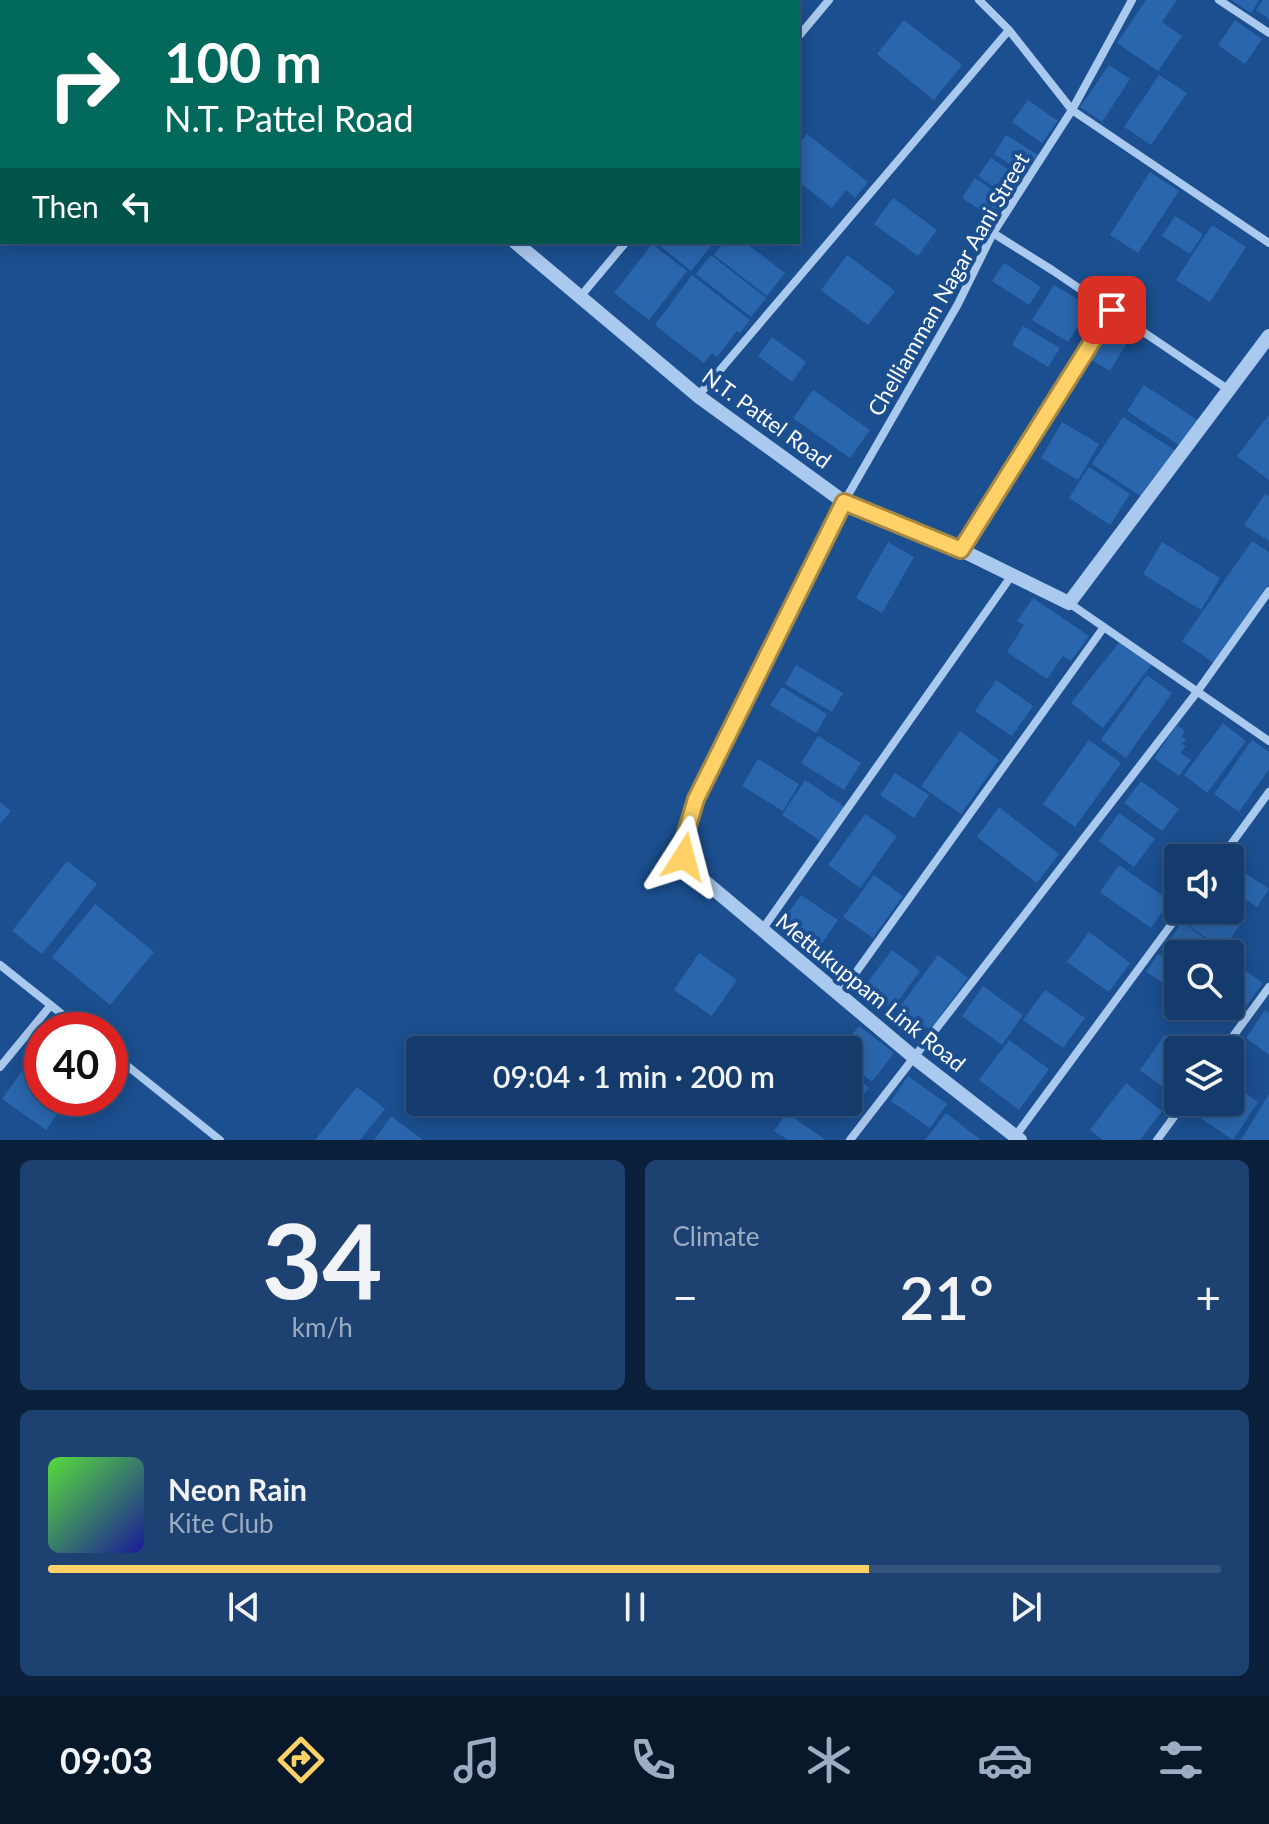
<!DOCTYPE html>
<html lang="en">
<head>
<meta charset="utf-8">
<style>
  :root { --surface:#143b6b; --page:#1d4271; --text:#f1f3f6; --muted:#9dadc1; --line:#33557e; --accent:#ffd166 }
  body { margin:0; font-family:Lato,sans-serif; background:var(--page); color:var(--text); height:100vh; display:flex; flex-direction:column; font-size:30px; white-space:nowrap }
  * { box-sizing:border-box; margin:0 }
  p { font-size:26px; color:var(--muted) }
  .icon { flex:none; width:44px; height:44px; fill:none; stroke:currentColor; stroke-width:2; stroke-linecap:round; stroke-linejoin:round }
  .map { position:relative; height:1140px; overflow:hidden }
  .sheet { display:flex; flex-direction:column; gap:20px; padding:20px; background:#0b203b; flex:1 }
  .sheet>* { flex:none }
  .banner { position:absolute; left:0px; top:0px; width:800px; height:244px; box-shadow:0 4px 20px #0003,0 0 0 2px var(--line); background:#00695c; color:#fff; overflow:hidden }
  .tools { position:absolute; left:1164px; top:844px; display:grid; gap:16px }
  .tools a { display:grid; place-items:center; width:80px; height:80px; border-radius:8px; background:var(--surface); box-shadow:0 4px 20px #0003,0 0 0 2px var(--line); font-size:40px }
  .speed { position:absolute; left:24px; top:1012px; display:flex; gap:16px; font-size:40px; font-weight:700; text-align:center }
  .speed>* { display:grid; place-content:center; width:104px; height:104px; border-radius:50%; background:var(--surface); box-shadow:0 4px 20px #0003,0 0 0 2px var(--line); line-height:1 }
  .speed .limit { border:12px solid #d22; background:#fff; color:#111 }
  .pin { position:absolute; display:grid; place-items:center; width:68px; height:68px; color:#fff; margin:-34px; border-radius:16px; box-shadow:0 4px 12px #0006 }
  .me { position:absolute; width:88px; margin:-44px; rotate:9deg; stroke-linejoin:round; filter:drop-shadow(0 0 6px #0008) }
  .turn { display:flex; align-items:center; gap:28px; height:168px; padding:0 32px; font-size:36px }
  .turn .icon { width:104px; height:104px; stroke-width:2.5 }
  .turn b { display:block; font-size:56px; line-height:68px }
  .then { display:flex; align-items:center; height:76px; padding:0 32px; background:#0003; gap:16px; font-size:30px }
  .big { font-size:60px; font-weight:600; line-height:1.1 }
  .sheet .widget { flex:1; display:flex; flex-direction:column; justify-content:center; gap:12px; min-width:0; padding:0 28px; border-radius:12px; background:var(--page) }
  .sheet .dial { align-items:center; gap:0 }
  .dial b { font-size:104px; line-height:1 }
  .song { display:flex; align-items:center; gap:24px }
  .cover { width:96px; height:96px; border-radius:12px; background:linear-gradient(135deg,hsl(110 70% 55%),hsl(240 70% 35%)) }
  .played { height:8px; border-radius:4px; background:linear-gradient(90deg,var(--accent) 70%,var(--line) 70%) }
  .keys { display:flex; justify-content:space-around; direction:ltr }
  .heat { display:flex; justify-content:space-between; align-items:center; font-size:44px; direction:ltr }
  .sheet .tiles { flex:1; display:grid; gap:20px; grid-template-columns:1fr 1fr }
  .widget:last-child { grid-column:span 2 }
  .trip { position:absolute; left:406px; top:1036px; width:456px; height:80px; border-radius:8px; background:var(--surface); box-shadow:0 4px 20px #0003,0 0 0 2px var(--line); font-weight:600; line-height:80px; text-align:center }
  .tabs { display:flex; height:128px; justify-content:space-around; align-items:center; background:#08182b; color:var(--muted) }
  .tabs .icon { width:56px; height:56px }
  .tabs .on { color:var(--accent) }
  .tabs b { font-size:36px; color:var(--text) }
  .map>svg:first-child { display:block }
</style>
</head>
<body>
<div class="map">
<svg width="1269" height="1140" viewBox="0 0 1269 1140">
  <rect width="100%" height="100%" fill="#1b4f8f"/>
  <path fill="#2a66ad" d="M1146 0H1177L1162 22 1182 36 1158 71 1117 43Z
    M1231 0H1259L1251 13Z
    M1263 0H1269V19L1256 10Z
    M904 20 962 65 934 100 877 54Z
    M1235 20 1262 39 1245 64 1218 45Z
    M1109 65 1130 79 1102 122 1080 107Z
    M1159 75 1187 93 1151 145 1124 127Z
    M1028 100 1058 121 1042 143 1012 122Z
    M807 134 868 182 855 198 846 190 832 208 798 181V146Z
    M1006 135 1038 155 1026 174 994 154Z
    M991 158 1023 179 1010 198 978 176Z
    M1150 172 1179 191 1138 253 1110 235Z
    M975 178 1008 200 995 220 962 198Z
    M893 198 937 230 918 256 874 224Z
    M1175 216 1203 234 1190 254 1162 236Z
    M1212 225 1246 247 1210 302 1176 280Z
    M655 242H712L713 243 691 271Z
    M724 242H744L785 273 767 296 714 255Z
    M652 244 687 271 649 320 614 293Z
    M711 255 766 298 751 317 696 274Z
    M847 255 895 291 868 325 821 290Z
    M1004 263 1041 287 1029 305 992 281Z
    M692 275 750 320 740 333 737 331 717 357 712 353 704 363 655 325Z
    M1054 285 1090 307 1068 342 1032 320Z
    M1111 324 1131 336 1110 371 1090 359Z
    M1023 326 1060 348 1048 367 1012 345Z
    M772 337 806 362 792 382 758 356Z
    M1144 385 1199 421 1182 447 1127 411Z
    M813 390 870 430 850 458 793 418Z
    M1269 415V480L1237 456Z
    M1123 417 1176 451 1145 499 1092 464Z
    M1062 422 1099 444 1078 480 1041 458Z
    M1089 467 1130 494 1110 525 1069 498Z
    M1265 494 1269 496V541L1244 525Z
    M1252 541 1269 552V584L1214 663 1182 641Z
    M888 542 914 557 882 613 856 598Z
    M1162 542 1220 578 1201 610 1143 574Z
    M1033 598 1089 636 1071 661 1063 656 1047 679 1007 652 1024 625 1017 621Z
    M1121 640 1152 664 1103 728 1071 703Z
    M796 665 843 693 832 712 785 684Z
    M1147 675 1172 693 1126 758 1101 740Z
    M996 680 1033 706 1012 736 975 711Z
    M782 687 827 714 816 733 770 705Z
    M1223 723 1246 741 1207 793 1184 775Z
    M1177 725 1185 731 1181 737 1186 739 1182 744 1186 746 1180 753 1191 760 1179 776 1154 758Z
    M960 731 999 760 961 814 921 786Z
    M818 736 861 763 844 790 801 763Z
    M1089 740 1121 763 1075 827 1043 804Z
    M1252 740 1269 752V769L1239 812 1214 794Z
    M758 759 799 784 783 811 742 786Z
    M895 773 929 795 914 818 880 795Z
    M805 780 845 807 822 842 782 815Z
    M1141 781 1179 809 1162 831 1124 803Z
    M0 802 11 811 0 824Z
    M999 807 1059 854 1037 883 977 837Z
    M1119 813 1155 839 1134 867 1099 841Z
    M865 814 897 836 860 888 828 865Z
    M67 861 97 884 42 954 12 931Z
    M1230 863 1269 889 1257 907 1230 889Z
    M1119 865 1170 901 1151 928 1100 892Z
    M874 875 903 896 873 938 843 917Z
    M801 895 838 920 818 949 781 923Z
    M95 904 154 952 110 1005 52 957Z
    M1189 910H1226L1242 922 1223 950 1182 921Z
    M1182 922 1221 951 1219 954H1178V958L1164 948Z
    M1089 932 1130 963 1109 992 1067 962Z
    M892 950 920 971 892 1009 863 988Z
    M699 953 737 980 712 1016 674 990Z
    M1158 954 1178 966V992L1146 972Z
    M938 955 968 978 930 1030 899 1008Z
    M1230 960 1263 983 1245 1008 1230 998Z
    M983 986 1023 1015 1002 1045 962 1016Z
    M1045 990 1085 1018 1063 1048 1023 1020Z
    M1265 1010 1269 1013V1055L1246 1038Z
    M859 1026 894 1053 872 1082 848 1063V1050H840Z
    M1165 1035 1185 1050H1178V1098L1140 1070Z
    M1009 1040 1049 1069 1019 1110 979 1080Z
    M42 1043V1098H69L46 1130 2 1099Z
    M848 1072 869 1088 852 1108 845 1102H848Z
    M908 1076 947 1104 930 1128 891 1101Z
    M1230 1082 1258 1102 1233 1140 1193 1113 1200 1102H1230Z
    M1126 1083 1162 1111 1140 1140H1103L1090 1130Z
    M357 1087 385 1109 360 1140H315Z
    M1269 1094V1140H1241Z
    M787 1113 826 1140H788L774 1131Z
    M946 1113 981 1140H925Z
    M391 1116 423 1140H374Z"/>
  <g fill="none" stroke-linecap="round" stroke-linejoin="round">
    <path stroke="#a9c9ee" stroke-width="8" d="M979 0 1009 30 1072 110 1269 243
      M1219 0 1269 33
      M356 2 357 0
      M516 2 518 0
      M657 2 659 0
      M798 37 829 0
      M993 233 1052 270 1229 390
      M580 297 626 242
      M698 396 1009 30
      M844 502 958 304 993 233 1072 110 1132 0
      M961 550 1112 310
      M1069 603 1269 741
      M1221 858 1269 792
      M762 930 1012 575
      M0 965 82 1030
      M839 996 1104 627
      M1223 1050 1269 987
      M110 1052 220 1140
      M0 1067 51 1005
      M1014 1138 1182 910
      M850 1140 1197 692 1269 591
      M1157 1140 1185 1102"/>
    <path stroke="#a9c9ee" stroke-width="14" d="M218 0 220 2
      M515 242 698 396 844 502 961 550 1069 603 1269 336
      M844 502 696 799 682 846 684 857 696 874 916 1059 1020 1140"/>
  </g>
  <g fill="none" stroke-linecap="round" stroke-linejoin="round">
    <g stroke="#a68842" stroke-width="20">
      <path id="route" d="M684 857 682 846 696 799 844 502 961 550 1112 310"/>
    </g>
    <use href="#route" stroke="#ffd166" stroke-width="14"/>
  </g>
  <g text-anchor="middle" dominant-baseline="central" stroke-width="8" stroke-linejoin="round" paint-order="stroke">
    <g font-size="22" fill="#fff" stroke="#1b4f8f">
      <text transform="translate(948 284) rotate(-60)">Chelliamman Nagar Aani Street</text>
      <text transform="translate(767 418) rotate(36)">N.T. Pattel Road</text>
      <text transform="translate(871 992) rotate(39)">Mettukuppam Link Road</text>
    </g>
  </g>
</svg>
<div class="tools">
<a><svg class="icon" aria-label="sound" viewBox="0 0 24 24"><path d="M4 9h4l5-4v14l-5-4H4zM17 9q2 3 0 6"/></svg></a>
<a><svg class="icon" aria-label="search" viewBox="0 0 24 24"><circle cx="10" cy="10" r="6"/><path d="M15 15l6 6"/></svg></a>
<a><svg class="icon" aria-label="layers" viewBox="0 0 24 24"><path d="M12 4l9 5-9 5-9-5zM3 14l9 5 9-5"/></svg></a>
</div>
<div class="speed"><div class="limit">40</div></div>
<div class="pin" style="left:1112px;top:310px;background:#d93025"><svg class="icon" aria-label="arrive" viewBox="0 0 24 24"><path d="M6 21V4h12l-3 4 3 4H6"/></svg></div>
<svg class="me" style="left:684px;top:857px" viewBox="-20 -20 40 40"><path d="M0-17L14 15 0 8-14 15z" fill="#ffd166" stroke="#fff" stroke-width="4"/></svg>
<div class="trip">09:04 · 1 min · 200 m</div>
<div class="banner">
<div class="turn"><svg class="icon" aria-label="right" viewBox="0 0 24 24"><path d="M7 20v-9h11M14 6l5 5-5 5"/></svg><div><b>100 m</b>N.T. Pattel Road</div></div>
<div class="then">Then<svg class="icon" aria-label="left" viewBox="0 0 24 24"><path d="M17 20v-9H6M10 6l-5 5 5 5"/></svg></div>
</div>
</div>
<section class="sheet">
<div class="tiles">
<div class="widget dial"><b>34</b><p>km/h</p></div>
<div class="widget"><p>Climate</p>
<div class="heat"><a>−</a><b class="big">21°</b><a>+</a></div>
</div>
<div class="widget">
<div class="song"><i class="cover"></i><div><b>Neon Rain</b><p>Kite Club</p></div></div>
<div class="played"></div>
<div class="keys"><svg class="icon" aria-label="previous" viewBox="0 0 24 24"><path d="M18 5L8 12l10 7zM5 5v14"/></svg><svg class="icon" aria-label="pause" viewBox="0 0 24 24"><path d="M8 5v14M16 5v14"/></svg><svg class="icon" aria-label="next" viewBox="0 0 24 24"><path d="M6 5l10 7-10 7zM19 5v14"/></svg></div>
</div>
</div>
</section>
<nav class="tabs">
<b>09:03</b>
<svg class="icon on" aria-label="directions" viewBox="0 0 24 24"><path d="M12 3l9 9-9 9-9-9zM9 14v-3h6M13 9l2 2-2 2"/></svg>
<svg class="icon" aria-label="music" viewBox="0 0 24 24"><path d="M9 18V5l10-2v13"/><circle cx="6" cy="18" r="3"/><circle cx="16" cy="16" r="3"/></svg>
<svg class="icon" aria-label="phone" viewBox="0 0 24 24"><path d="M5 4h4l2 5-3 2q2 4 5 5l2-3 5 2v4C11 20 4 13 5 4z"/></svg>
<svg class="icon" aria-label="climate" viewBox="0 0 24 24"><path d="M12 3v18M4 7l16 10M4 17L20 7"/></svg>
<svg class="icon" aria-label="car" viewBox="0 0 24 24"><path d="M5 17H2v-5l4-1 3-4h7l3 4 3 1v5h-3M9 17h6M6 11h13"/><circle cx="7" cy="17" r="2"/><circle cx="17" cy="17" r="2"/></svg>
<svg class="icon" aria-label="filters" viewBox="0 0 24 24"><path d="M4 7h16M4 17h16"/><circle cx="9" cy="7" r="2"/><circle cx="15" cy="17" r="2"/></svg>
</nav>
</body>
</html>
